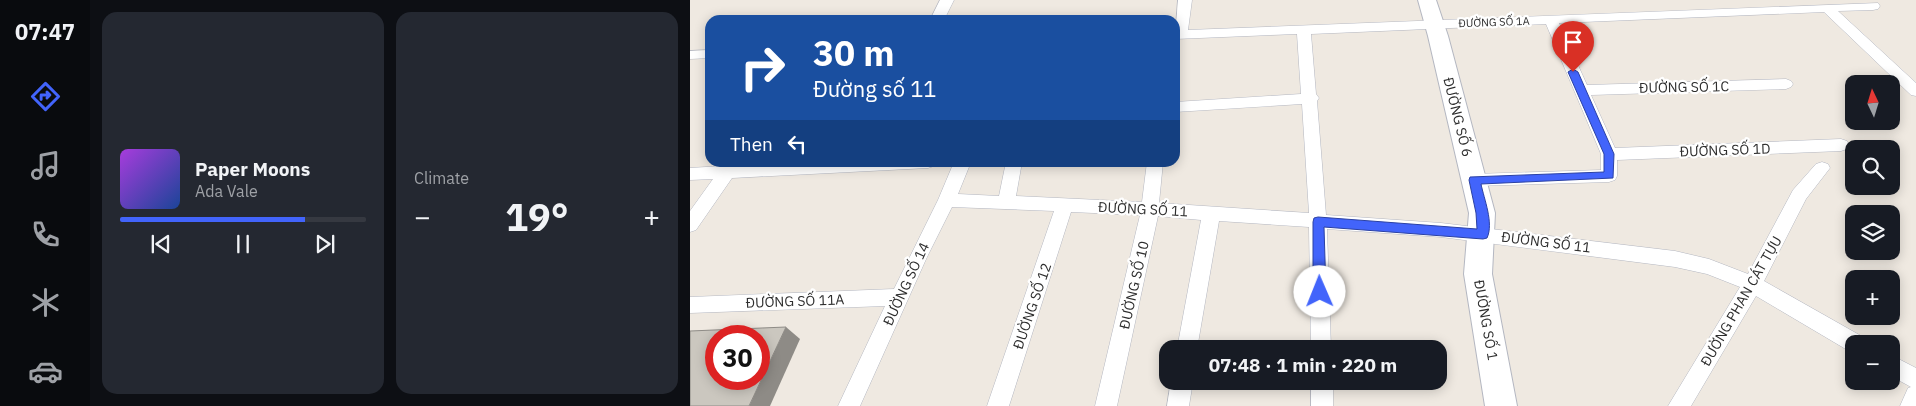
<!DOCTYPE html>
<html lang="en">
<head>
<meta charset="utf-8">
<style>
  :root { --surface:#171b24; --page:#242831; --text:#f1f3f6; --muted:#9ea1a6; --line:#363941; --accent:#4264fb }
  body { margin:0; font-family:"IBM Plex Sans",sans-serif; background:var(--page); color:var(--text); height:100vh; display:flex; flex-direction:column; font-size:19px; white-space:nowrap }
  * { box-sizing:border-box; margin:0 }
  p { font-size:16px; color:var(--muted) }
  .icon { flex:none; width:28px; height:28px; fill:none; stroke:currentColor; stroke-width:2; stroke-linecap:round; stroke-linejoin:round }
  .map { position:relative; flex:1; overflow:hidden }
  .panel { display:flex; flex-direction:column; gap:12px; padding:12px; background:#0d0f14; width:600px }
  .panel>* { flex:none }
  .top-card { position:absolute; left:15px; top:15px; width:475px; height:152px; border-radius:15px; box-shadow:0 2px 12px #0003; background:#1a4fa0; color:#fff; overflow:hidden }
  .needle { width:32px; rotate:356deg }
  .controls { position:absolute; left:1155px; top:75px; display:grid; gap:10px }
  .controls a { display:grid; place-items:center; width:55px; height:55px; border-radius:10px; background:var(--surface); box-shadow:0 2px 12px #0003; font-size:25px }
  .speed { position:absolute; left:15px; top:325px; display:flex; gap:10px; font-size:25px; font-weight:700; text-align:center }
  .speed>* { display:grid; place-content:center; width:65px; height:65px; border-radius:50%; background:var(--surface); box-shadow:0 2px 12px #0003; line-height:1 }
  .speed .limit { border:8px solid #d22; background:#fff; color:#111 }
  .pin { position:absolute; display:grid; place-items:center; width:42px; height:42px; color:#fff; margin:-51px -21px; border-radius:50% 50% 50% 0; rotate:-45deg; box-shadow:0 0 5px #0007 }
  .pin .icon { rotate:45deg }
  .me { position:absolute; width:55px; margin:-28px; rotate:359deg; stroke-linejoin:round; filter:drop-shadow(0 0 4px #0008) }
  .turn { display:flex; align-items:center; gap:18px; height:105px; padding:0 25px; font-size:22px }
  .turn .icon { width:65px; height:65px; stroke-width:2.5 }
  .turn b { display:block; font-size:35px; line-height:42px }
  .then { display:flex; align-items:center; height:48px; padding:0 25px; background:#0003; gap:10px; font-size:19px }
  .big { font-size:38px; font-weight:700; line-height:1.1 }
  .panel .tile { flex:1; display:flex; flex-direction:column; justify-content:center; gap:8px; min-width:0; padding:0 18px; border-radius:15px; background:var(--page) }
  .song { display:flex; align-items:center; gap:15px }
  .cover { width:60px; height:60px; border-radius:8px; background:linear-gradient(135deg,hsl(280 70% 55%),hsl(220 70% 35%)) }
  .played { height:5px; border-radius:2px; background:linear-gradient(90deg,var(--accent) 75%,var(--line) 75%) }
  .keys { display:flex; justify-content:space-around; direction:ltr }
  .heat { display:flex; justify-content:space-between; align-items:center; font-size:28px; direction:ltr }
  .panel .tiles { flex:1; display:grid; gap:12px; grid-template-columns:repeat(2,1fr) }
  .trip { position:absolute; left:469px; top:340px; width:288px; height:50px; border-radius:15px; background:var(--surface); box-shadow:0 2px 12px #0003; font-weight:700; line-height:50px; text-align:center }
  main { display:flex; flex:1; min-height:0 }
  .tabs { display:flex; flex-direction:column; width:90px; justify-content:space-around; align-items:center; background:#090b0e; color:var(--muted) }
  .tabs .icon { width:35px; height:35px }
  .tabs .current { color:var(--accent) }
  .tabs b { font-size:22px; color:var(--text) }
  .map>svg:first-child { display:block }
</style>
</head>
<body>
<main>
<nav class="tabs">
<b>07:47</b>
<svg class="icon current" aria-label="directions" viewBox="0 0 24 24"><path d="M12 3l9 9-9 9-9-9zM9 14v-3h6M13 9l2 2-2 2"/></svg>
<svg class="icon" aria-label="music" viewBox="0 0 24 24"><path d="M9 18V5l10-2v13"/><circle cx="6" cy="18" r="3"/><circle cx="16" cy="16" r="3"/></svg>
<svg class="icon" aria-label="phone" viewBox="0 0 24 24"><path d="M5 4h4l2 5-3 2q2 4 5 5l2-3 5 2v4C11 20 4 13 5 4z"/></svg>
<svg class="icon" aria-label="climate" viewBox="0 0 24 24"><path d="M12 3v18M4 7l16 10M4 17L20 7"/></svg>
<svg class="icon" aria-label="car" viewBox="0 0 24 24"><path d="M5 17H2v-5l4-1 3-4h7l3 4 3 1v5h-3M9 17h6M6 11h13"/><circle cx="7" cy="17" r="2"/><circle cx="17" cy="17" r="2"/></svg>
</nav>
<section class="panel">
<div class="tiles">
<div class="tile">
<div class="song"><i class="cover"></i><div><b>Paper Moons</b><p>Ada Vale</p></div></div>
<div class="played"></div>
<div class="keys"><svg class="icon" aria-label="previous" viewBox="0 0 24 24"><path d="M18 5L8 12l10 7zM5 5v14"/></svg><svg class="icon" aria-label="pause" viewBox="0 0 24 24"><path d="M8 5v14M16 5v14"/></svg><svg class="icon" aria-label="next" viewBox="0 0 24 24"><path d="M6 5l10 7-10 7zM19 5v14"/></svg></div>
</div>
<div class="tile"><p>Climate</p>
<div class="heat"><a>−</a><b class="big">19°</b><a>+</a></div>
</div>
</div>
</section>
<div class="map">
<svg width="1226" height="406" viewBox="0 0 1226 406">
  <rect width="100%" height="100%" fill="#efe9e1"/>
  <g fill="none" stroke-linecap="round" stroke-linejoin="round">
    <g stroke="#b4b7c1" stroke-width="1">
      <path id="street" d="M250 0H264L254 20H240Z
        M488 0H502L498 30 1188 3 1190 6 1188 9 1183 10 1148 11 1226 83V96L1221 95 1134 12 869 23 897 85 1096 79 1101 81 1103 84 1101 87 1096 89 901 95 925 148 1151 139 1157 141 1159 145 1157 149 1151 151 927 160V176L925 180 919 182 784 186 778 184 775 180 778 176 784 174 911 170V154L856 24 621 34 626 94 629 98 627 101 636 215 751 223 985 251 1019 259 1058 274 1103 190 1126 164 1132 162 1138 164 1140 168 1116 199 1074 281 1173 337 1176 344H1164V352L1159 351 1066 296 1001 406H978L1050 287 1017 274 985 267 751 237 637 229 641 349H621L619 227 529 221 507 349H487L511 220 468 216 427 406H405L450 215 381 212 319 406H297L364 211 262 207 237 257 170 406H148L195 306 0 313V297L204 289 248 200 264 162H281L268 194 309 196 316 162H332L326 196 452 202 457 162H473L469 203 619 213 612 104 485 112V102L611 94 607 34 485 39Z
        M20 50V58L0 59V51Z
        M35 162H47L49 165 106 162H246L244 166 238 168 42 178 6 230 0 232V211L23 179 0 180V168L32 166Z
        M1201 355 1226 368V406H1210L1218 388 1221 387 1201 376Z
        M481 381H503L499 406H477Z
        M621 381H643V406H621Z"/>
    </g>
    <g stroke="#b4b7c1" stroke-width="2">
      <path id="secondary" d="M728 0H746L758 36 805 213 802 274 827 406H795L774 274 779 213 738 36Z"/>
    </g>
    <use href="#street" fill="#fff" fill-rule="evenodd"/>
    <use href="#secondary" fill="#fff" fill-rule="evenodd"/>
  </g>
  <path fill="#8e8b86" d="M96 327 110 339 80 406H59Z"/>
  <path fill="#cbc7bf" stroke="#8e8b86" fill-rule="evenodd" d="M96 327 59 406H0V331ZM26 336H69V379H26Z"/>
  <path fill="#4264fb" stroke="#2b41a3" d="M883 69 888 72 924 154 923 178 791 184C794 199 804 223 797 238L793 239 634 227 636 292 634 296 630 297 625 296 623 292V222L624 218 628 217 787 229 786 213 779 180 780 177 914 172V154L878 72Z"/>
  <g text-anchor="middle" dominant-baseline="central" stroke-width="4.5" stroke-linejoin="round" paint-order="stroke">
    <g font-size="11" fill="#2e2e2e" stroke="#fff">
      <text transform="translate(804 22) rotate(-2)">ĐƯỜNG SỐ 1A</text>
    </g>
    <g font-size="14" fill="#2e2e2e" stroke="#fff">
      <text transform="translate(994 87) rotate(-1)">ĐƯỜNG SỐ 1C</text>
      <text transform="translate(768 117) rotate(76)">ĐƯỜNG SỐ 6</text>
      <text transform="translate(1035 150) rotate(-2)">ĐƯỜNG SỐ 1D</text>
      <text transform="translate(453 209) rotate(3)">ĐƯỜNG SỐ 11</text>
      <text transform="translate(856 242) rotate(7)">ĐƯỜNG SỐ 11</text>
      <text transform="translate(216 284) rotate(-65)">ĐƯỜNG SỐ 14</text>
      <text transform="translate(444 285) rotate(-77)">ĐƯỜNG SỐ 10</text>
      <text transform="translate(105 301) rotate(-2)">ĐƯỜNG SỐ 11A</text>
      <text transform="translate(1051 301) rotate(-60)">ĐƯỜNG PHAN CÁT TỰU</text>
      <text transform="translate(342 306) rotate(-71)">ĐƯỜNG SỐ 12</text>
      <text transform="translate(796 320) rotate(80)">ĐƯỜNG SỐ 1</text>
    </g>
  </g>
</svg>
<div class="controls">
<a><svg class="needle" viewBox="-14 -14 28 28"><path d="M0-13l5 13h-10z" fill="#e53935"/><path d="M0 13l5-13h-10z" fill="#9ea1a6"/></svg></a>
<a><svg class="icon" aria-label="search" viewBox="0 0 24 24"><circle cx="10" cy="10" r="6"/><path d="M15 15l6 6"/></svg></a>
<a><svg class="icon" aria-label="layers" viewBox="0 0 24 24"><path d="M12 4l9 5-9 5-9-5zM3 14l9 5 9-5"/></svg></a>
<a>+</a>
<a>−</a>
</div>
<div class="speed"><div class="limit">30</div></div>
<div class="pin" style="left:883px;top:72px;background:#d93025"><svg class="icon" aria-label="arrive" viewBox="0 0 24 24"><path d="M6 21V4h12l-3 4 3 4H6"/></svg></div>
<svg class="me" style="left:630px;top:292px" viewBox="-20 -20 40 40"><circle r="19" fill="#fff"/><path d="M0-13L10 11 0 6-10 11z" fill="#4264fb"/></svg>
<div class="trip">07:48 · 1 min · 220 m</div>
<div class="top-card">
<div class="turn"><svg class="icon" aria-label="right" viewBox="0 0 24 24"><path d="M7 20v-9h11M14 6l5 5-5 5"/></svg><div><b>30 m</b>Đường số 11</div></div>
<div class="then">Then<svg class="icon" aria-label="left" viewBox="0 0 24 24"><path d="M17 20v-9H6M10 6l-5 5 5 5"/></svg></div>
</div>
</div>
</main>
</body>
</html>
